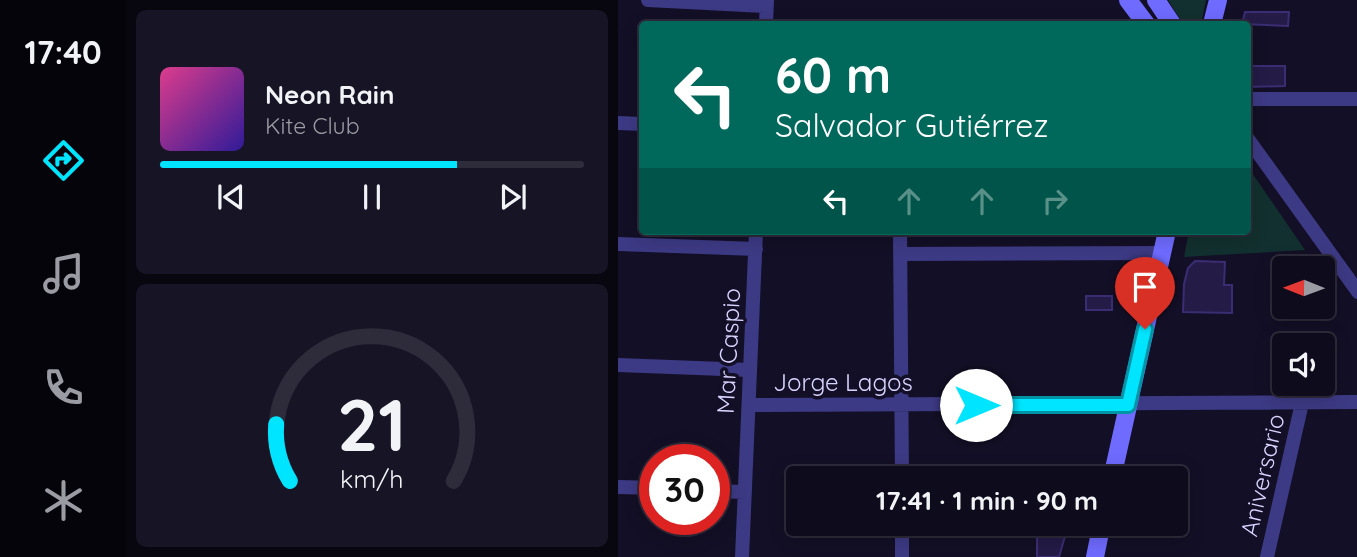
<!DOCTYPE html>
<html lang="en">
<head>
<meta charset="utf-8">
<style>
  :root { --surface:#0e0b1c; --page:#171425; --text:#f1f3f6; --muted:#9b9ba3; --line:#2e2b3b; --accent:#00e5ff }
  body { margin:0; font-family:Quicksand,sans-serif; background:var(--page); color:var(--text); height:100vh; display:flex; flex-direction:column; font-size:26px; white-space:nowrap }
  * { box-sizing:border-box; margin:0 }
  p { font-size:23px; color:var(--muted) }
  .icon { flex:none; width:38px; height:38px; fill:none; stroke:currentColor; stroke-width:2; stroke-linecap:round; stroke-linejoin:round }
  .map { position:relative; flex:1; overflow:hidden }
  .drawer { display:flex; flex-direction:column; gap:10px; padding:10px; background:#08060f; width:492px }
  .drawer>* { flex:none }
  .hud { position:absolute; left:21px; top:21px; width:612px; height:214px; border-radius:7px; box-shadow:0 4px 18px #0003,0 0 0 2px var(--line); background:#00695c; color:#fff; overflow:hidden }
  .needle { width:46px; rotate:271deg }
  .buttons { position:absolute; left:654px; top:256px; display:grid; gap:14px }
  .buttons a { display:grid; place-items:center; width:63px; height:63px; border-radius:7px; background:var(--surface); box-shadow:0 4px 18px #0003,0 0 0 2px var(--line); font-size:35px }
  .speed { position:absolute; left:21px; top:444px; display:flex; gap:14px; font-size:35px; font-weight:700; text-align:center }
  .speed>* { display:grid; place-content:center; width:91px; height:91px; border-radius:50%; background:var(--surface); box-shadow:0 4px 18px #0003,0 0 0 2px var(--line); line-height:1 }
  .speed .limit { border:10px solid #d22; background:#fff; color:#111 }
  .pin { position:absolute; display:grid; place-items:center; width:60px; height:60px; color:#fff; margin:-72px -30px; border-radius:50% 50% 50% 0; rotate:-45deg; box-shadow:0 0 7px #0007 }
  .pin .icon { rotate:45deg }
  .me { position:absolute; width:77px; margin:-38px; rotate:90deg; stroke-linejoin:round; filter:drop-shadow(0 0 5px #0008) }
  .turn { display:flex; align-items:center; gap:24px; height:147px; padding:0 21px; font-size:32px }
  .turn .icon { width:91px; height:91px; stroke-width:2.5 }
  .turn b { display:block; font-size:49px; line-height:60px }
  .lanes { display:flex; align-items:center; height:66px; padding:0 21px; background:#0003; justify-content:center; gap:35px; direction:ltr }
  .lanes .off { opacity:.35 }
  .drawer .widget { flex:1; display:flex; flex-direction:column; justify-content:center; gap:10px; min-width:0; padding:0 24px; border-radius:10px; background:var(--page) }
  .drawer .dial { align-items:center; gap:0 }
  .dial svg { height:182px; overflow:visible; fill:none; stroke:var(--line); stroke-width:7; stroke-linecap:round; text-anchor:middle }
  .dial text { fill:var(--text); stroke:none }
  .song { display:flex; align-items:center; gap:21px }
  .cover { width:84px; height:84px; border-radius:10px; background:linear-gradient(135deg,hsl(330 70% 55%),hsl(250 70% 35%)) }
  .played { height:7px; border-radius:4px; background:linear-gradient(90deg,var(--accent) 70%,var(--line) 70%) }
  .keys { display:flex; justify-content:space-around; direction:ltr }
  .trip { position:absolute; left:168px; top:466px; width:402px; height:70px; border-radius:7px; background:var(--surface); box-shadow:0 4px 18px #0003,0 0 0 2px var(--line); font-weight:700; line-height:70px; text-align:center }
  main { display:flex; flex:1; min-height:0 }
  .tabs { display:flex; flex-direction:column; width:126px; justify-content:space-around; align-items:center; background:#06040b; color:var(--muted) }
  .tabs .icon { width:49px; height:49px }
  .tabs .on { color:var(--accent) }
  .tabs b { font-size:32px; color:var(--text) }
  .map>svg:first-child { display:block }
</style>
</head>
<body>
<main>
<nav class="tabs">
<b>17:40</b>
<svg class="icon on" aria-label="directions" viewBox="0 0 24 24"><path d="M12 3l9 9-9 9-9-9zM9 14v-3h6M13 9l2 2-2 2"/></svg>
<svg class="icon" aria-label="music" viewBox="0 0 24 24"><path d="M9 18V5l10-2v13"/><circle cx="6" cy="18" r="3"/><circle cx="16" cy="16" r="3"/></svg>
<svg class="icon" aria-label="phone" viewBox="0 0 24 24"><path d="M5 4h4l2 5-3 2q2 4 5 5l2-3 5 2v4C11 20 4 13 5 4z"/></svg>
<svg class="icon" aria-label="climate" viewBox="0 0 24 24"><path d="M12 3v18M4 7l16 10M4 17L20 7"/></svg>
</nav>
<section class="drawer">
<div class="widget">
<div class="song"><i class="cover"></i><div><b>Neon Rain</b><p>Kite Club</p></div></div>
<div class="played"></div>
<div class="keys"><svg class="icon" aria-label="previous" viewBox="0 0 24 24"><path d="M18 5L8 12l10 7zM5 5v14"/></svg><svg class="icon" aria-label="pause" viewBox="0 0 24 24"><path d="M8 5v14M16 5v14"/></svg><svg class="icon" aria-label="next" viewBox="0 0 24 24"><path d="M6 5l10 7-10 7zM19 5v14"/></svg></div>
</div>
<div class="widget dial"><svg viewBox="0 0 100 80">
<path d="M14 69A42 42 0 1 1 86 69"/>
<path d="M14 69A42 42 0 0 1 8 44" stroke="#00e5ff"/>
<text x="50" y="56" font-size="32" font-weight="700">21</text>
<text x="50" y="72" font-size="11">km/h</text>
</svg></div>
</section>
<div class="map">
<svg width="740" height="557" viewBox="0 0 740 557">
  <rect width="100%" height="100%" fill="#130f26"/>
  <path fill="#12302f" d="M550 0H588L583 24H565Z
    M630 167 687 250 566 257 571 231H630Z"/>
  <path fill="#241b47" stroke="#3b2d73" stroke-width="2" d="M627 12H671L670 26 624 24Z
    M630 66H667V86L630 87Z
    M577 261 607 262 606 285H614V313L565 312 566 284 570 268Z
    M468 296H494V310H468Z
    M419 523H447L448 533 441 557H419Z"/>
  <g fill="none" stroke-linecap="round" stroke-linejoin="round">
    <path stroke="#3d3a85" stroke-width="14" d="M30 0 148 6
      M148 24 149 0
      M630 99H740
      M0 123 24 124
      M630 139 740 292
      M282 231 284 478
      M0 244 138 249
      M282 254 545 253
      M0 365 132 370
      M131 405 740 402
      M0 487 37 488
      M96 491 127 492
      M284 523V557
      M124 557 138 231
      M649 557 684 403"/>
    <path stroke="#6f6bff" stroke-width="18" d="M510 0 528 24
      M538 0 554 24
      M594 24 600 0
      M494 478 549 231
      M477 557 484 523"/>
  </g>
  <g fill="none" stroke-linecap="round" stroke-linejoin="round">
    <g stroke="#0095a6" stroke-width="18">
      <path id="route" d="M358 405H510L527 329"/>
    </g>
    <use href="#route" stroke="#00e5ff" stroke-width="12"/>
  </g>
  <g text-anchor="middle" dominant-baseline="central" stroke-width="7" stroke-linejoin="round" paint-order="stroke">
    <g font-size="24" fill="#d9d4ff" stroke="#130f26">
      <text transform="translate(110 351) rotate(-87)">Mar Caspio</text>
      <text x="225" y="382">Jorge Lagos</text>
      <text transform="translate(644 475) rotate(-77)">Aniversario</text>
    </g>
  </g>
</svg>
<div class="buttons">
<a><svg class="needle" viewBox="-14 -14 28 28"><path d="M0-13l5 13h-10z" fill="#e53935"/><path d="M0 13l5-13h-10z" fill="#9b9ba3"/></svg></a>
<a><svg class="icon" aria-label="sound" viewBox="0 0 24 24"><path d="M4 9h4l5-4v14l-5-4H4zM17 9q2 3 0 6"/></svg></a>
</div>
<div class="speed"><div class="limit">30</div></div>
<div class="pin" style="left:527px;top:329px;background:#d93025"><svg class="icon" aria-label="arrive" viewBox="0 0 24 24"><path d="M6 21V4h12l-3 4 3 4H6"/></svg></div>
<svg class="me" style="left:358px;top:405px" viewBox="-20 -20 40 40"><circle r="19" fill="#fff"/><path d="M0-13L10 11 0 6-10 11z" fill="#00e5ff"/></svg>
<div class="trip">17:41 · 1 min · 90 m</div>
<div class="hud">
<div class="turn"><svg class="icon" aria-label="left" viewBox="0 0 24 24"><path d="M17 20v-9H6M10 6l-5 5 5 5"/></svg><div><b>60 m</b>Salvador Gutiérrez</div></div>
<div class="lanes"><svg class="icon" aria-label="left" viewBox="0 0 24 24"><path d="M17 20v-9H6M10 6l-5 5 5 5"/></svg><svg class="icon off" aria-label="ahead" viewBox="0 0 24 24"><path d="M12 20V5M6 11l6-6 6 6"/></svg><svg class="icon off" aria-label="ahead" viewBox="0 0 24 24"><path d="M12 20V5M6 11l6-6 6 6"/></svg><svg class="icon off" aria-label="right" viewBox="0 0 24 24"><path d="M7 20v-9h11M14 6l5 5-5 5"/></svg></div>
</div>
</div>
</main>
</body>
</html>
